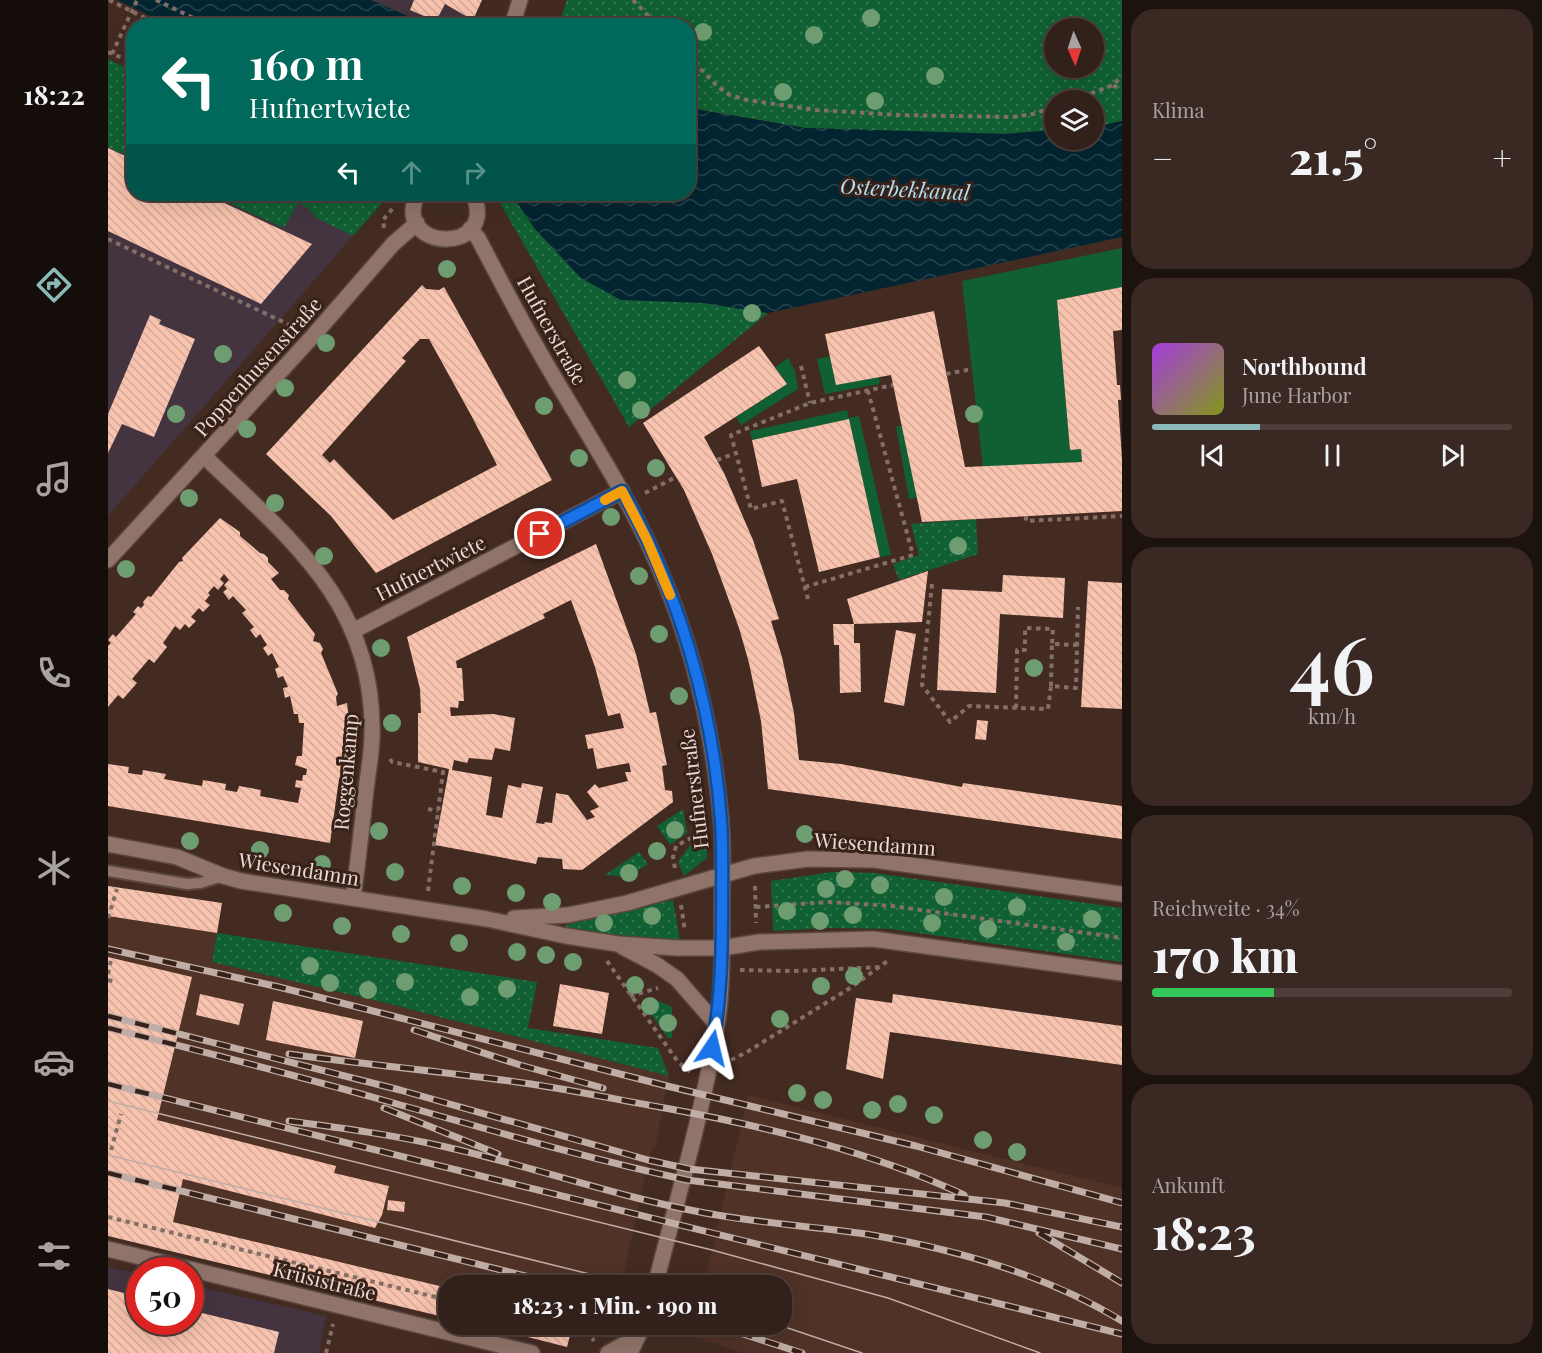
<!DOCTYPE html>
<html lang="de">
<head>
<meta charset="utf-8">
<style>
  :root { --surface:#32201a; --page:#3a2823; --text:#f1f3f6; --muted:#a8a3a2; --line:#4d3e39; --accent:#8bbbb9 }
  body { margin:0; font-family:"Playfair Display",serif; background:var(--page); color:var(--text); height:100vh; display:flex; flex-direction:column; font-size:22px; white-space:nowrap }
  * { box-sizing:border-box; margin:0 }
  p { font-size:20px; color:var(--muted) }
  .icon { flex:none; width:33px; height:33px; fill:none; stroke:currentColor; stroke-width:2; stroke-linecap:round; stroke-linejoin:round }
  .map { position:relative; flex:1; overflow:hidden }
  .side { display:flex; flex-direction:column; gap:9px; padding:9px; background:#1c120e; width:420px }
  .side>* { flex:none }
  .guide { position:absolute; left:18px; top:18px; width:570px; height:183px; border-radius:24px; box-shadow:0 6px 24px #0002,0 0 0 2px var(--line); background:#00695c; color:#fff; overflow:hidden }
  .needle { width:39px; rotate:177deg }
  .fabs { position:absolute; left:936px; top:18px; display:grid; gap:12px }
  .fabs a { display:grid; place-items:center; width:60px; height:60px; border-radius:50%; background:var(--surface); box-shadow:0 6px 24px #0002,0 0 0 2px var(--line); font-size:30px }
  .speed { position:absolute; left:18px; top:1257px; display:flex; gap:12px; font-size:30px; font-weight:700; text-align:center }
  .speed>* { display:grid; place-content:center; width:78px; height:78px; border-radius:50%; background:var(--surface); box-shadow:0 6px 24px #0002,0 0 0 2px var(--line); line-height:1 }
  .speed .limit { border:9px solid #d22; background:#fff; color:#111 }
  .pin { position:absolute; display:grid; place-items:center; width:51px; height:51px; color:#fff; margin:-26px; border:3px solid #fff; border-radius:50%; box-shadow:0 2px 6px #0007 }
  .me { position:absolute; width:66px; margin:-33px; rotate:10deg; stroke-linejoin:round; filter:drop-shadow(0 0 4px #0008) }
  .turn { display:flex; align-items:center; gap:21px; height:126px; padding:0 24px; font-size:27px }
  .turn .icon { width:78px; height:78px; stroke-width:2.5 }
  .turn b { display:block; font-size:42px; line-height:51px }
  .lanes { display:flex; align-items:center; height:57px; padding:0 24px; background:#0003; justify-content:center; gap:30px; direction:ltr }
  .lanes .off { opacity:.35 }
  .big { font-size:45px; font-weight:800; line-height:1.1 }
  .side .tile { flex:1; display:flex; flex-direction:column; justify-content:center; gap:9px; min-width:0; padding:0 21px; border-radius:24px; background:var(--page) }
  .side .dial { align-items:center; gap:0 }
  .dial b { font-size:78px; line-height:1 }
  .song { display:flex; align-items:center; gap:18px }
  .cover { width:72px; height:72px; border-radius:9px; background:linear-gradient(135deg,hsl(280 70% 55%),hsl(70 70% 35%)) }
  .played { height:6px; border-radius:3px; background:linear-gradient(90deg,var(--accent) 30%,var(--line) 30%) }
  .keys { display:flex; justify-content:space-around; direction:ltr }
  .heat { display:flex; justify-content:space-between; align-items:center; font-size:33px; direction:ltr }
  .charge { height:9px; border-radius:4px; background:linear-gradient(90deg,#34c759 34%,var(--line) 0) }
  .trip { position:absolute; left:330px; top:1275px; width:354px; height:60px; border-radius:24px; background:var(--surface); box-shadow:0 6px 24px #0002,0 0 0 2px var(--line); font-weight:800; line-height:60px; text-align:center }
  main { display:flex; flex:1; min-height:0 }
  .tabs { display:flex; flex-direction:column; width:108px; justify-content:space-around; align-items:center; background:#140d0a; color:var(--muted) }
  .tabs .icon { width:42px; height:42px }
  .tabs .on { color:var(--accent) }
  .tabs b { font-size:27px; color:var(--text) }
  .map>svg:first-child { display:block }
</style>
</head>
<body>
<main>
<nav class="tabs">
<b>18:22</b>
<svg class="icon on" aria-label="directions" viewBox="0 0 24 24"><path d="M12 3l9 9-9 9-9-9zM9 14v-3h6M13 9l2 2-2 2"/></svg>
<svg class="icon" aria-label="music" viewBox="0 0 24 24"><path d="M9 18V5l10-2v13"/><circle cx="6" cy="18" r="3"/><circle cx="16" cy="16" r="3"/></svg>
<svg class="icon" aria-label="phone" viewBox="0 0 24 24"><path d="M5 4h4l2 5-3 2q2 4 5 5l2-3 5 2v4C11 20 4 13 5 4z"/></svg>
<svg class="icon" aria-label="climate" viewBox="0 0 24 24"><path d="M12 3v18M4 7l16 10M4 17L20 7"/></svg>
<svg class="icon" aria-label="car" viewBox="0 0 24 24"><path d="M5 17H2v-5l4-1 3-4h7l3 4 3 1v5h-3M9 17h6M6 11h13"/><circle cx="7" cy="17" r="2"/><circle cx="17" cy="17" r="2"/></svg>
<svg class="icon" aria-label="filters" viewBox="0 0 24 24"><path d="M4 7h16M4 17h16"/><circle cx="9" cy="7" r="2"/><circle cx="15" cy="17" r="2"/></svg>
</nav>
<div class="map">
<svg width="1014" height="1353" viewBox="0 0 1014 1353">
  <defs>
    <pattern id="grass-dots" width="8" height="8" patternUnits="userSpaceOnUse" patternTransform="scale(1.5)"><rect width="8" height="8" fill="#106033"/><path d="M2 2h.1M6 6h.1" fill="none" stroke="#337650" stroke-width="1.8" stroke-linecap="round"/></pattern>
    <pattern id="water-waves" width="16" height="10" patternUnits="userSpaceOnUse" patternTransform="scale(1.5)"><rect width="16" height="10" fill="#022531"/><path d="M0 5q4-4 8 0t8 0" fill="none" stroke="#27444e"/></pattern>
    <pattern id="building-back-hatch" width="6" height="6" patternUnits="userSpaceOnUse" patternTransform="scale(1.5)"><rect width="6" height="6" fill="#f8c3ae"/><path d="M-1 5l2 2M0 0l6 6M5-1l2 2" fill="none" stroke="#d4a998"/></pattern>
  </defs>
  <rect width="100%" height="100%" fill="#432b22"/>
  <path fill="#443440" d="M263 0H370L359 26 320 25Z
    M0 147 25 159 26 194H101L176 228 190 203 201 209 208 218 245 236 0 516Z
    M0 1267 31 1274 32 1322H82L83 1285 218 1316 211 1353H0Z"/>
  <path fill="#503227" d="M0 916 109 933 105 962 274 1002 561 1076 547 1148 543 1151 513 1285 340 1286V1288L0 1206Z
    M640 1095 1014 1188V1353H635L583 1336 586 1325 674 1324V1286L596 1285Z"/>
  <path fill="url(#grass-dots)" fill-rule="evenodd" d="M459 0H1014V121L986 127V100H946V130L897 134 698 128 581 108 580 26H450ZM946 28H986V68H946Z
    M0 59 25 71V159L0 147Z
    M101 194H282L245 236 208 218 201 209 190 203 176 228Z
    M394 194H403L428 230 473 278 513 299 596 303 660 313 521 427 392 203Z
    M868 519 870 554 791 580 785 564 811 555 803 524Z
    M575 809 579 833 562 845 549 826Z
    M599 838V858L576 876 570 862 582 845Z
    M531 852 540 864 520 877 497 875Z
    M724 872 767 873 1014 908V962L782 929 723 928 665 931 663 881Z
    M565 900 572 940 517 936 458 928V925Z
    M109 933 429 982 420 1028 550 1048 561 1076 274 1002 104 962Z
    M540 1000 551 1001 564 1007V1038H560L536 1004 537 1001Z"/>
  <path fill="#106033" d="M1014 248V287L949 300 962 450 973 449 974 462 875 467 854 281Z
    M722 356 728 385 771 377 772 384 717 394 709 359Z
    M680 358 687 371 690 389 633 425 628 417 679 384 667 367Z
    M739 410 741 418 751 416 783 555 772 557 741 419 644 440 642 431Z
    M788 426H794L809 498 801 499Z"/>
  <path fill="url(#water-waves)" d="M9 0H263L320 25H62Z
    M581 108 698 128 897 134 946 130V140H986V127L1014 121V237L660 313 596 303 513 300 473 278 428 230 403 194H580Z"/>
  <path fill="url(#building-back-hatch)" fill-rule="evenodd" d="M306 0H374L365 20 337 4 328 21 302 10Z
    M0 148 26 160V194H97L204 244 153 304 0 231Z
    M314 285 318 289 331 290 336 287 444 480 268 573 223 516 158 454ZM312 339H321L363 415 389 465 285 520 226 459 222 463 214 455 298 361 294 358Z
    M1014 287V330L1005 331 1009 385H1012L1013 400H1010L1014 459V511L814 522 783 375 728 385 717 334 826 311 857 467 974 462 973 449 962 450 949 300Z
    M42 315 53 320 51 324 87 339 46 437 14 424 0 453V414Z
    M651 346 679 384 596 437 616 473 645 540 671 619 663 621 674 657 686 713 691 760 733 764 854 787 855 783 1014 806V839L660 789 653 721 641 663 631 628 604 554 576 490 535 423Z
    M741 419 772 557 711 572 689 479 654 487 644 440Z
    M112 518 132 532V536L152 553 156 554 160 558V562L171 573 163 579 172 590H176L181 595 180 599 207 634 205 641 212 643 215 649 213 653 230 694 228 697 229 706 239 703 241 719 243 721 239 754 240 763 231 779 222 843 0 806V764L21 767 20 773 34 775 35 770 58 774 56 779 94 786 95 780 118 784 117 790 129 792 131 786 153 790 152 796 190 803 193 788 187 787 188 780 194 781 195 775H198L199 769 187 765 189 756H194L196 723H191L190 714H186L182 696 177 698 175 688 180 687 175 676 170 678 167 669 171 667 164 653 160 656 155 648 159 645 152 634 148 638 142 630 146 627 134 613 138 610 125 596 121 600 115 592 119 589 116 585 121 580 116 574 112 579 116 583 110 590 106 586 100 593 102 595 97 601 102 605 95 612 91 608 83 617 88 621 81 628 77 624 72 630 67 626 55 643 59 647 46 663 41 659 24 679 29 683 15 699 10 695 0 707V646L3 643 0 640 5 634 8 637 28 614 25 612 30 606 33 608 36 605 35 602 40 596 43 597 71 562 75 561 74 558Z
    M488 544 528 654 542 713 548 712 559 765 554 766 557 790 564 791 565 802 474 870 455 869 454 859 430 857 428 864 327 845 341 769 310 762V713H313L312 689 299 637ZM463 600 487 667 500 716 512 713 516 728 477 735 480 749 485 748 489 769 521 763 523 772H517L520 781 491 788 487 784 479 792 491 807 482 811 487 817 479 820 460 795 448 793 444 823 437 822 436 824 428 823 435 787 414 783 413 788 400 785 394 818 378 815 384 777 344 770 346 760 359 763 361 758 384 760 387 748 402 751 407 718 385 714 343 716 342 707 350 708 351 701H356L354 668H349L348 661 437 618 435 614Z
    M820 571 814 622 746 624 739 599Z
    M895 575 957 578 955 618 892 614 888 693 829 690 834 589 894 592Z
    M980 581 1014 583V709L973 707Z
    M725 624H746V643H752L753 692 732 693 731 645H726Z
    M788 630 808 634 796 706 776 702Z
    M869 720 880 721 878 740 867 739Z
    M0 886 114 903 109 933 0 916Z
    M0 957 84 977 49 1120 228 1166 226 1173 281 1186 274 1215 267 1228 75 1179 65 1222 340 1288V1318L0 1236Z
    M452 984 501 993 494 1034 445 1026Z
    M92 994 136 1004 131 1025 88 1015Z
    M785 994 1014 1026V1065L782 1032 775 1079 738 1069 748 998 784 1003Z
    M165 1001 255 1021 247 1058 158 1040Z
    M280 1200 297 1202 296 1212 279 1210Z
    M0 1289 32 1297V1322H82V1310L171 1332 166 1353H0Z
    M369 1324H465L459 1347Z"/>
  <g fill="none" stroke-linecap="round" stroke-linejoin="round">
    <g stroke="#5b473f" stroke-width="14">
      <path id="lane" d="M0 871 79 884 92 883 115 876"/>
    </g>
    <g stroke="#5b473f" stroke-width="18">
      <path id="street" d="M96 456C182 539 267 604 264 735 264 753 260 772 258 790 254 826 250 862 245 898
        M245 631 514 491
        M0 1249 424 1353
        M500 1353 520 1342 532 1329"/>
    </g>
    <g stroke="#5b473f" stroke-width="18">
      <path id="secondary" d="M404 26 412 0
        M310 194C281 251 392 257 365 194
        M362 229 370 238C389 274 408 311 428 346 469 419 517 488 550 565 585 645 605 732 613 819 616 848 614 879 614 908 614 947 615 986 609 1025 595 1113 569 1199 547 1286
        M0 560 205 336 285 244 309 223
        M0 844 69 857 115 876 133 881 379 919 458 936 510 944 569 948H614L651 942 765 939 1014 973
        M406 918 460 915 519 903 646 866 700 859 766 860 1014 894
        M515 947 549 965 569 979 609 1025
        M522 1353 536 1324"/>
    </g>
    <path stroke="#846f67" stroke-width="4" stroke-dasharray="4.5 4.5" stroke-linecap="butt" d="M1 0 53 26
      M48 0 102 26
      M525 0 550 26
      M0 52 26 63
      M4 54 29 0
      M580 56 610 87 622 95 639 100 708 110 792 115 904 117 925 114 946 107
      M1005 86 1014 88
      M966 100 1005 85 1014 76
      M276 228 275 220 286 207
      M0 239 188 328
      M693 366 702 403
      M838 374 864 369
      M609 460 628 453
      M537 493 568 477
      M918 516V521L1014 516
      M824 584 814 685 842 722 861 706 940 709 943 686 968 688 970 607
      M697 587 805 555 760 391
      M700 599 674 501 643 509 623 435 702 403 785 385
      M943 686 944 644 969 645
      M908 708 909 650H917V628L945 629 944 644
      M282 759 284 762 335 772 320 891
      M320 809 330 811
      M567 868 565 857 568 846 594 832
      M647 886 648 923
      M573 905 577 931
      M648 907 721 902 784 906 1014 938
      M0 918 9 889
      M499 961 570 1062 582 1072
      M632 970 687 971 772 967
      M0 974 3 960
      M0 980 9 982
      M522 996 550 988
      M623 1060 639 1052 742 988 781 960
      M3 1150 13 1114
      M0 1217 340 1300
      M442 1324C455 1328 479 1329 486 1341
      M218 1353 225 1324"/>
    <use href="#lane" stroke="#907469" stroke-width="10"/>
    <use href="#street" stroke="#907469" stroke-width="15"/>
    <use href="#secondary" stroke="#907469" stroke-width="15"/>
    <path stroke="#bfada6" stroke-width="1.5" d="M0 1101 604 1250 780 1298 932 1353
      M0 1155 530 1286
      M668 1324 754 1353"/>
    <g stroke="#bfada6" stroke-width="7">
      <path id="rail" d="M0 949 171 987 559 1086 808 1146 1014 1203
        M0 1016 292 1090 540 1160 581 1169 897 1203 1014 1227
        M0 1028C97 1052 193 1077 289 1104 386 1131 481 1159 579 1180L878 1217 1014 1249
        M306 1030 412 1065 495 1088
        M181 1054C261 1065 343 1072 423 1084 468 1091 512 1100 557 1108 659 1127 762 1151 856 1195
        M0 1084 1014 1334
        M276 1108 390 1154
        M181 1121C234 1128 286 1135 338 1147 423 1166 506 1196 592 1212 647 1223 703 1226 758 1234 847 1249 937 1274 1014 1321
        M0 1173 458 1286
        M931 1233 1014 1283
        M604 1324 694 1353"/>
    </g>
    <use href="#rail" stroke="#382118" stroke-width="4.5" stroke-dasharray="14" stroke-linecap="butt"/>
  </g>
  <g fill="#6e9d71">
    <circle cx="763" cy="18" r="9"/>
    <circle cx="595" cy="32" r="9"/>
    <circle cx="706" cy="35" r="9"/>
    <circle cx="827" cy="76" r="9"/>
    <circle cx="675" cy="92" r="9"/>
    <circle cx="767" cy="101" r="9"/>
    <circle cx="339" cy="269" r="9"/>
    <circle cx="644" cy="313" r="9"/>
    <circle cx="218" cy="343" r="9"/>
    <circle cx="115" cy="354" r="9"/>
    <circle cx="519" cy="380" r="9"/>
    <circle cx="177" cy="388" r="9"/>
    <circle cx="436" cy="406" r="9"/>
    <circle cx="533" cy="410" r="9"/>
    <circle cx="68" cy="414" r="9"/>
    <circle cx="866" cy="414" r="9"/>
    <circle cx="139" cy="429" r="9"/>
    <circle cx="471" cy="458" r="9"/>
    <circle cx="548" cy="468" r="9"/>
    <circle cx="81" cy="498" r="9"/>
    <circle cx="167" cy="503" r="9"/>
    <circle cx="503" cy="517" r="9"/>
    <circle cx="850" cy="546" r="9"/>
    <circle cx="216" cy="556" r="9"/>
    <circle cx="18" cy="569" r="9"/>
    <circle cx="531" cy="576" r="9"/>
    <circle cx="551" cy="634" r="9"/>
    <circle cx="273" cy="648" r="9"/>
    <circle cx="926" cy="668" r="9"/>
    <circle cx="571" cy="696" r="9"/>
    <circle cx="284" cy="723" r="9"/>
    <circle cx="567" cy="830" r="9"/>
    <circle cx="271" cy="831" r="9"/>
    <circle cx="697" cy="834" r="9"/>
    <circle cx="82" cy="841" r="9"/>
    <circle cx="152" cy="850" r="9"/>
    <circle cx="549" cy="851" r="9"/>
    <circle cx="214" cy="864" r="9"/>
    <circle cx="287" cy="872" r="9"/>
    <circle cx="521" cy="873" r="9"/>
    <circle cx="737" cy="879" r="9"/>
    <circle cx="772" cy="885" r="9"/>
    <circle cx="354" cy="886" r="9"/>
    <circle cx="718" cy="889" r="9"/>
    <circle cx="408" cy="893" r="9"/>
    <circle cx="836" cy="897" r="9"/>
    <circle cx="444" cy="902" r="9"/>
    <circle cx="909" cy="907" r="9"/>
    <circle cx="679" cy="911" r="9"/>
    <circle cx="175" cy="913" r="9"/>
    <circle cx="745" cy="915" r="9"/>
    <circle cx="544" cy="916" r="9"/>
    <circle cx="984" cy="919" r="9"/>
    <circle cx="712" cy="921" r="9"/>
    <circle cx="496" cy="923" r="9"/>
    <circle cx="824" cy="923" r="9"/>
    <circle cx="234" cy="926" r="9"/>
    <circle cx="880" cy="929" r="9"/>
    <circle cx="293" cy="934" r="9"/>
    <circle cx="958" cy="942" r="9"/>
    <circle cx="351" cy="943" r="9"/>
    <circle cx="409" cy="952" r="9"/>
    <circle cx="438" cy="955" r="9"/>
    <circle cx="465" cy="962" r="9"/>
    <circle cx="202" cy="966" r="9"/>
    <circle cx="746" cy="976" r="9"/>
    <circle cx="297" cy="982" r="9"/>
    <circle cx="222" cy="983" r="9"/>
    <circle cx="527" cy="985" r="9"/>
    <circle cx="713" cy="986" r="9"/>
    <circle cx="399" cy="989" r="9"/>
    <circle cx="260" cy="990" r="9"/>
    <circle cx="362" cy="997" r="9"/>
    <circle cx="542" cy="1006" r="9"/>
    <circle cx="672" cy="1019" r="9"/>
    <circle cx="560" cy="1023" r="9"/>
    <circle cx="689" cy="1093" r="9"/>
    <circle cx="715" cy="1100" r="9"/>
    <circle cx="790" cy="1104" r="9"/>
    <circle cx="764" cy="1110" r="9"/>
    <circle cx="826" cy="1115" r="9"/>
    <circle cx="875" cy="1140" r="9"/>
    <circle cx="909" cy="1152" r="9"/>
  </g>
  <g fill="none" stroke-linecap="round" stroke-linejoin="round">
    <g stroke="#114b97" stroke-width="15">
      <path id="route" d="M432 534 514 491C570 590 605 707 613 821 615 849 614 879 614 907 614 955 613 1001 604 1048"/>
    </g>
    <use href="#route" stroke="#1a73e8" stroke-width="10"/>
    <path stroke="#f59e0b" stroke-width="10" d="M497 500 514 491 539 540 562 595"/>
  </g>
  <g text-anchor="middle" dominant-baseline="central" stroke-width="6" stroke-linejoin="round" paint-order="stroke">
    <g font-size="20" fill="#eadad4" stroke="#382118">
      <text transform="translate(445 330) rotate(61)">Hufnerstraße</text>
      <text transform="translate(149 366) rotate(-48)">Poppenhusenstraße</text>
      <text transform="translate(322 567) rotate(-27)">Hufnertwiete</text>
      <text transform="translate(237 772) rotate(-85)">Roggenkamp</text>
      <text transform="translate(585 789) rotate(-97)">Hufnerstraße</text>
      <text transform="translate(767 843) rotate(4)">Wiesendamm</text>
      <text transform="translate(191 868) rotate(9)">Wiesendamm</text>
      <text transform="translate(217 1280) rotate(14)">Krüsistraße</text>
    </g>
    <g font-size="21" font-style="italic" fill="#b1e1f5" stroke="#382118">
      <text transform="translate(797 188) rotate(3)">Osterbekkanal</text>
    </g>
  </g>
</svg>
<div class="fabs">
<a><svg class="needle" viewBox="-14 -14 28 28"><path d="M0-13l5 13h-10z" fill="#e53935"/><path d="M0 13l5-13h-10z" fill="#a8a3a2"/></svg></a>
<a><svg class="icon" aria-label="layers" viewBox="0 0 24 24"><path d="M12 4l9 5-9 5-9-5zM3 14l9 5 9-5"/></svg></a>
</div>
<div class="speed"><div class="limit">50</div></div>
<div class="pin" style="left:432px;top:534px;background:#d93025"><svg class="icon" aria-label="arrive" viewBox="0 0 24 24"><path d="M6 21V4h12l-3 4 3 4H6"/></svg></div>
<svg class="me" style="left:604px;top:1048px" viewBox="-20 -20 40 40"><path d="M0-17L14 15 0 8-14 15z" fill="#1a73e8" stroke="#fff" stroke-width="4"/></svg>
<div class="trip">18:23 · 1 Min. · 190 m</div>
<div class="guide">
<div class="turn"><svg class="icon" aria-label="left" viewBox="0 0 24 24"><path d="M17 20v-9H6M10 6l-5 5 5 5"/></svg><div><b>160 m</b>Hufnertwiete</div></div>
<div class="lanes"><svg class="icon" aria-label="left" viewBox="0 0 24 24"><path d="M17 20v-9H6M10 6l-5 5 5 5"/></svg><svg class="icon off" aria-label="ahead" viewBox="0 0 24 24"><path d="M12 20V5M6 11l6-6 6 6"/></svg><svg class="icon off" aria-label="right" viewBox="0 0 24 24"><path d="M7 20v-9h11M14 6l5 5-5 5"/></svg></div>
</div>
</div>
<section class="side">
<div class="tile"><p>Klima</p>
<div class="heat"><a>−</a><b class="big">21.5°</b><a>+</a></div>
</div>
<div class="tile">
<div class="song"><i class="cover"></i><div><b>Northbound</b><p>June Harbor</p></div></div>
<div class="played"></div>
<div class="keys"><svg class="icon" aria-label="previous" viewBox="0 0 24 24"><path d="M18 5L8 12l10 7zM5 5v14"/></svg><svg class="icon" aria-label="pause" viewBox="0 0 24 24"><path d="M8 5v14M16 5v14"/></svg><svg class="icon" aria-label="next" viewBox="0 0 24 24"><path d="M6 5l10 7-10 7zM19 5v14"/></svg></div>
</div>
<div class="tile dial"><b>46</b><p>km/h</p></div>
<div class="tile"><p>Reichweite · 34%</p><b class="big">170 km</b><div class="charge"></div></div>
<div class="tile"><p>Ankunft</p><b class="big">18:23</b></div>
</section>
</main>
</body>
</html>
